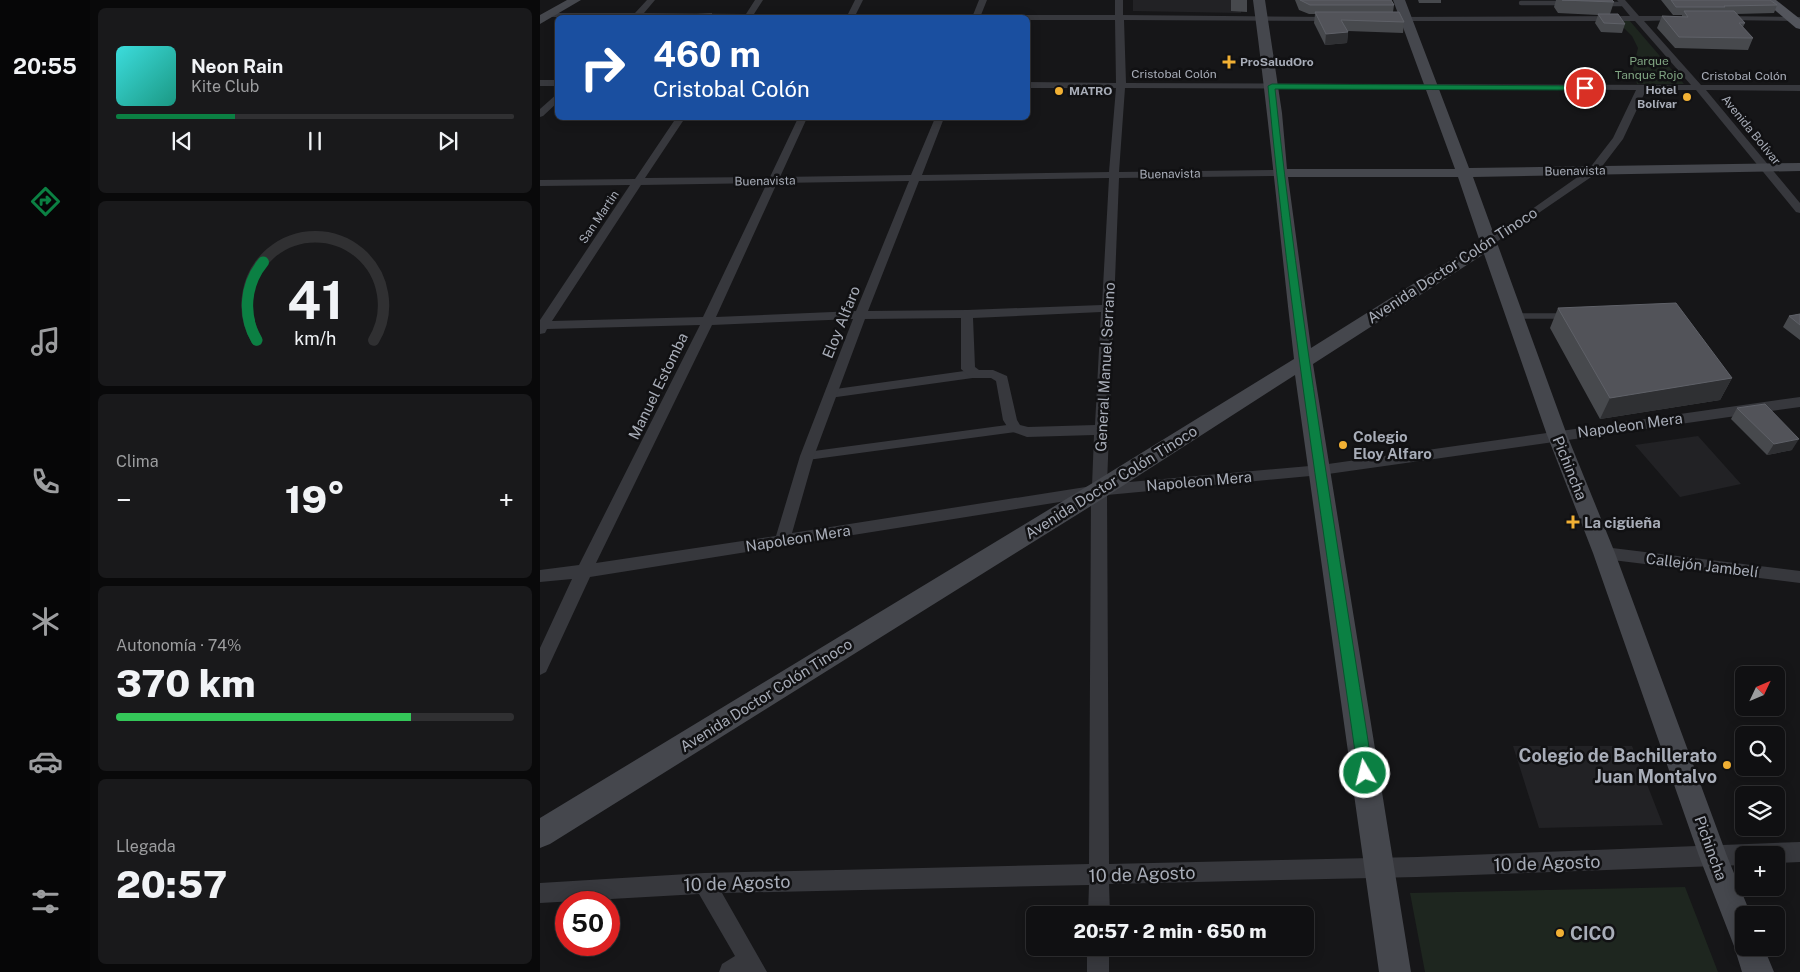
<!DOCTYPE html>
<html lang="es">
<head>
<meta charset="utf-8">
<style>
  :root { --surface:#101012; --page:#19191b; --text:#f1f3f6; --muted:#9c9d9f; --line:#303032; --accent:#0b8043 }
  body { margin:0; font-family:"Public Sans",sans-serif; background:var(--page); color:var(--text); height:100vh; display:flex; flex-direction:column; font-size:19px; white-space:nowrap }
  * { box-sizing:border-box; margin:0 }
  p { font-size:16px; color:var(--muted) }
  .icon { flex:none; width:28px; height:28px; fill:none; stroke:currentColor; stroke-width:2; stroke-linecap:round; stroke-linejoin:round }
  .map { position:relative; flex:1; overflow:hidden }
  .details { display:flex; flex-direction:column; gap:8px; padding:8px; background:#09090a; width:450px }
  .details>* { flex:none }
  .guide { position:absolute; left:15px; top:15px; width:475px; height:105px; border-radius:8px; box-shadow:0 2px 12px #0003,0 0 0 1px var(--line); background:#1a4fa0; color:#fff; overflow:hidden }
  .needle { width:32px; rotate:46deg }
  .controls { position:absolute; left:1195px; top:666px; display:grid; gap:10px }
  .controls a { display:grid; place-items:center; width:50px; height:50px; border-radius:8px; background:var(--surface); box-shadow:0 2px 12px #0003,0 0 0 1px var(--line); font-size:25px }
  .speed { position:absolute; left:15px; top:891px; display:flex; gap:10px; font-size:25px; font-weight:700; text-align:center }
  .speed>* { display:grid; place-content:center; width:65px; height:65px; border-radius:50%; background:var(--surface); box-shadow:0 2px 12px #0003,0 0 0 1px var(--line); line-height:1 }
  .speed .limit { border:8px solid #d22; background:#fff; color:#111 }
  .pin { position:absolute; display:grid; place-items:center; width:42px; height:42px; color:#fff; margin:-21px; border:2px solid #fff; border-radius:50%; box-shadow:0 1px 5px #0007 }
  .me { position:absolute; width:55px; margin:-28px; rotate:352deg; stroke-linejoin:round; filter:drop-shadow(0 0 4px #0008) }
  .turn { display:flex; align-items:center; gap:18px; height:105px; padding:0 15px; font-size:22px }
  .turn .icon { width:65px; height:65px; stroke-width:2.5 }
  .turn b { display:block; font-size:35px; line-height:42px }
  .big { font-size:38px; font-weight:800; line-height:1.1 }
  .details .tile { flex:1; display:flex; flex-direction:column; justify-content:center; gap:8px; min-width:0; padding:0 18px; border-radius:8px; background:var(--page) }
  .details .dial { align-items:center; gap:0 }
  .dial svg { height:130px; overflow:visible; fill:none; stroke:var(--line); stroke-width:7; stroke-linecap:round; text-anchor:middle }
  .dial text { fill:var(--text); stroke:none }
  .song { display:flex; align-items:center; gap:15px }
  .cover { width:60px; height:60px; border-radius:8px; background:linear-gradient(135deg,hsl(180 70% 55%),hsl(170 70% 35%)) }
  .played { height:5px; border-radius:2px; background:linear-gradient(90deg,var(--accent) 30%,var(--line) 30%) }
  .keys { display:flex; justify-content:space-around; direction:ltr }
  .heat { display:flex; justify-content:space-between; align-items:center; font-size:28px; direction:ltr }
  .charge { height:8px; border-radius:4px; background:linear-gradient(90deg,#34c759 74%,var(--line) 0) }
  .trip { position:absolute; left:486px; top:906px; width:288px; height:50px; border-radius:8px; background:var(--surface); box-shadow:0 2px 12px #0003,0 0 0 1px var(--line); font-weight:800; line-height:50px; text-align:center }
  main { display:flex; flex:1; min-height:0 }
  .tabs { display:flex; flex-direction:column; width:90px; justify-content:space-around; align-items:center; background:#060607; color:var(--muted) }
  .tabs .icon { width:35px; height:35px }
  .tabs .active { color:var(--accent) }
  .tabs b { font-size:22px; color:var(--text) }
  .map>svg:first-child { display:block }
</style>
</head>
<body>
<main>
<nav class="tabs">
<b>20:55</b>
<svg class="icon active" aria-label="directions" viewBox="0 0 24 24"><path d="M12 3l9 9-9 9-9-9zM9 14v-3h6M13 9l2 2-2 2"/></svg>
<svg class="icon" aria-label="music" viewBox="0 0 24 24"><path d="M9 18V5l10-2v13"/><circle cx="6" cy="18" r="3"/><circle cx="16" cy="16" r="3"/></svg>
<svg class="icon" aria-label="phone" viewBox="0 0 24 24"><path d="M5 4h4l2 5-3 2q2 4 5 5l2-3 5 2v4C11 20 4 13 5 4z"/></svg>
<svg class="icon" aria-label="climate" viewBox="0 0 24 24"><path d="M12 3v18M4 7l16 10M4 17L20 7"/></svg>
<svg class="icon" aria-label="car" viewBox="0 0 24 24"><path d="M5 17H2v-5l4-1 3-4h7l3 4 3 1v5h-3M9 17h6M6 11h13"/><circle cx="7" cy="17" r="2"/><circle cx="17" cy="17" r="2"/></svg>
<svg class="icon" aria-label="filters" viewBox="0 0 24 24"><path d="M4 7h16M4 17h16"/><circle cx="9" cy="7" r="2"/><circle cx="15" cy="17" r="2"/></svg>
</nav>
<section class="details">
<div class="tile">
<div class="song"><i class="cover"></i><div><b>Neon Rain</b><p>Kite Club</p></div></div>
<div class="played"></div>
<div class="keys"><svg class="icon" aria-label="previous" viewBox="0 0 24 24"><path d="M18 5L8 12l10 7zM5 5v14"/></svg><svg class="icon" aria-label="pause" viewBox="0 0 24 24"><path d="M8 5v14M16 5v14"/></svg><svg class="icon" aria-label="next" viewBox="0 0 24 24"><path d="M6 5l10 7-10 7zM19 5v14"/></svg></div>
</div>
<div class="tile dial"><svg viewBox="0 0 100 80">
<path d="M14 69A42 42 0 1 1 86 69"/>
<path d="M14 69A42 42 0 0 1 18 21" stroke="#0b8043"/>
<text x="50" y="56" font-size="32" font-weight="700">41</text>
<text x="50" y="72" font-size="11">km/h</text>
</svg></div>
<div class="tile"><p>Clima</p>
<div class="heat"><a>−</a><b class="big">19°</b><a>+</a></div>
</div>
<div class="tile"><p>Autonomía · 74%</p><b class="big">370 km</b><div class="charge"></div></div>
<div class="tile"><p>Llegada</p><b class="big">20:57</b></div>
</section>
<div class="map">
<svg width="1260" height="972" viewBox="0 0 1260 972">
  <rect width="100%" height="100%" fill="#161618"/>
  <path fill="#222225" d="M593 0H701V13L593 11Z
    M1158 436 1201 484 1140 497 1095 445Z
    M973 746H1092L1123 825 999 828Z"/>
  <path fill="#1e261f" d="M1076 20H1089L1144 84H1097L1093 68 1098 48 1092 36Z
    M1145 887 1178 972H885L870 893Z"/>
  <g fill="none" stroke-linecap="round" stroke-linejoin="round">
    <path stroke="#37383d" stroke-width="4.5" d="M981 3H1024
      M1063 4H1085"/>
    <path stroke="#37383d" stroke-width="5.5" d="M976 316H1024"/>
    <path stroke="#37383d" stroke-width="8" d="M289 394 432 374
      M267 456 475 428"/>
    <path fill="#37383d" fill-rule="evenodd" d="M107 0H115L104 13 206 14 215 0H223L214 14H308L315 0H323L316 14 433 15 439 0H447L441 15H575V0H583V15L794 17 798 19 794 21 584 20 586 83 1151 85 1095 21H852L848 19 852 17 1090 16 1077 0H1085L1099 16H1144L1145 18 1141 20 1104 21 1161 85H1260V91L1166 90 1260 203V213L1256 212 1156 90H1106L1083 139 1057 173 949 247 945 246 943 244 945 242 1049 169 1073 138 1096 90 585 88 579 172 740 170 745 173 740 176 579 178 567 484 781 465 1260 397V407L781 475 567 495 569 864 877 857 1260 842V862L1236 863V855H1204V865L877 877 569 884 570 915H548L549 885 182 893 227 972H179L182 964 195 956 159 894 0 903V883L164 873 549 864 551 497 50 577 6 672 0 675V648L32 579 0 582V570L39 565 160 325 7 329 5 333 0 334V320L90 185 0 186V180L95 179 136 118H145L105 178 230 177 258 118H267L240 177 371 175 395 118H404L382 175 569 172 576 88H488V82L576 83 575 20H488V18L9 17 5 15 9 13H95ZM569 178 562 305 427 310 328 311 379 181ZM369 181 316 311 176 317 237 183ZM227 183 163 317 12 321 101 185ZM561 312 555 425 488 427 480 425 477 420 467 376 453 370H439L435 367 433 318ZM421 318V369L431 378H451L456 381 463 420 470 431 487 437 554 435 552 486 252 533 274 456 325 319ZM313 319 260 456 236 536 56 563 172 325Z
      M1179 16 1260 17V21L1182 20 1178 18Z
      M0 80H18V86H0Z
      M18 93V102L3 116 0 117V109Z
      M1064 547 1260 571V583L1064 559 1058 557 1056 553 1058 549Z
      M547 948H569V972H547Z"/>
    <path fill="#45474d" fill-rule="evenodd" d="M27 0H41L0 24V15Z
      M713 0H725L742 113 747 169H915L853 0H865L929 168 1260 163V171L933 177 1027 435 1075 553 1187 856 1211 915H1204V948H1224L1234 972H1202L1194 946 1159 856 1053 553 1007 435 944 254 773 364 871 972H839L755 375 567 496 10 844 0 848V818L551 484 754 359C740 239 729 119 713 0ZM748 177H918L940 242 771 348Z"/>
    <path fill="#53555c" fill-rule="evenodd" d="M1223 0H1236L1260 19V29L1256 28Z"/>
  </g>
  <path fill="#47494d" d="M691 0H707V12L691 11Z
    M755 0H851L854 5 853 12 864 22 863 33 808 31 807 43 785 45 774 23 775 14H769L759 10Z
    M878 0H901V3H879Z
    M1016 0H1072L1074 2 1070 14 1085 24 1082 33 1061 32 1055 23 1058 15 1018 13 1014 7Z
    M1121 0H1230L1237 5 1234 13 1196 14 1205 23 1203 27 1213 38 1208 50 1135 48 1117 28 1122 16 1142 17V15H1133Z
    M1018 308 1192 378 1180 400 1060 419 1010 328Z
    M1260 314V340L1243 327 1249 316Z
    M1197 408 1252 450 1227 455 1191 419Z"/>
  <path fill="#2f3033" d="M808 32 807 43 785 45 786 34Z
    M1192 378 1180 400 1060 419 1070 398Z
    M1259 439 1252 450 1227 455 1234 444Z"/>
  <path fill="#525359" stroke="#5f6168" d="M760 0H851L854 5H770Z
    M1022 0H1072L1074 2Z
    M1131 0H1230L1237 5 1184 6 1185 7H1136Z
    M1144 11H1194L1205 23H1199L1213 38 1139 37 1122 16 1148 17Z
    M775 12H859L864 22 801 20 808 32 786 34Z
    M172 14 171 18H143L140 15Z
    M1058 14H1078L1085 24 1064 23Z
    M1136 303 1192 378 1070 398 1018 308Z
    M1260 314V325L1249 316Z
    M1225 404 1259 439 1234 444 1197 408Z"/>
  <path fill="#0b8043" stroke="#07532c" d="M732 84 1045 86 1048 88 1045 90 735 89C759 318 798 545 833 773L830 778 825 780 820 778 818 773C786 544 749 316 728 86Z"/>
  <g fill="#f2b134" stroke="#111113" stroke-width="2">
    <path d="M686.5 54.5h5v5h5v5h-5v5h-5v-5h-5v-5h5z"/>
    <circle cx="519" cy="91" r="5"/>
    <circle cx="1147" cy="97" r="5"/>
    <circle cx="803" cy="445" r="5"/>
    <path d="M1030.5 514.5h5v5h5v5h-5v5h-5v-5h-5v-5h5z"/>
    <circle cx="1187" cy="765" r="5"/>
    <circle cx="1020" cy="933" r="5"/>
  </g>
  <g text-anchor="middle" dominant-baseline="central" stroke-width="5" stroke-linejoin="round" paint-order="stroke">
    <g font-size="12" fill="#7fa381" stroke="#111113">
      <text x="1109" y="61">Parque<tspan x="1109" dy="14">Tanque Rojo</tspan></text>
    </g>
    <g font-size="12" font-weight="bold" fill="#a8adb8" stroke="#111113" text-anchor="start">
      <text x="700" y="62">ProSaludOro</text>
      <text x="1137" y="90" text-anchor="end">Hotel<tspan x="1137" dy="14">Bolívar</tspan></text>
      <text x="529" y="91">MATRO</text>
    </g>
    <g font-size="12" fill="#a8adb8" stroke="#111113">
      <text x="634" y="74">Cristobal Colón</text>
      <text x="1204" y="76">Cristobal Colón</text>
      <text transform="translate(1211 130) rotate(51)">Avenida Bolívar</text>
      <text transform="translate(1035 171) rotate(-1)">Buenavista</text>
      <text transform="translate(630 174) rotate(-1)">Buenavista</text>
      <text transform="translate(225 181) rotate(-1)">Buenavista</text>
      <text transform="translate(59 217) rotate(-56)">San Martin</text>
    </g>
    <g font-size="15" fill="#a8adb8" stroke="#111113">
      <text transform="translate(912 265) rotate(-33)">Avenida Doctor Colón Tinoco</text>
      <text transform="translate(301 322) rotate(-68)">Eloy Alfaro</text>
      <text transform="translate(565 367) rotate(-87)">General Manuel Serrano</text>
      <text transform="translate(118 386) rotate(-64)">Manuel Estomba</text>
      <text transform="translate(1090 425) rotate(-8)">Napoleon Mera</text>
      <text transform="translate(1030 468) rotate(68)">Pichincha</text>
      <text transform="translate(659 481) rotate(-5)">Napoleon Mera</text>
      <text transform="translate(571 482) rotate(-32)">Avenida Doctor Colón Tinoco</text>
      <text transform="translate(258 538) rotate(-9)">Napoleon Mera</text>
      <text transform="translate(1162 565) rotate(7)">Callejón Jambelí</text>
      <text transform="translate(226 695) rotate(-32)">Avenida Doctor Colón Tinoco</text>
      <text transform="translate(1171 848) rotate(70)">Pichincha</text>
    </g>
    <g font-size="15" font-weight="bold" fill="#a8adb8" stroke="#111113" text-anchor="start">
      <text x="813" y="436">Colegio<tspan x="813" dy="17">Eloy Alfaro</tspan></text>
      <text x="1044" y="522">La cigüeña</text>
    </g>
    <g font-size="18" font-weight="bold" fill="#a8adb8" stroke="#111113" text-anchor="end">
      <text x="1177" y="755">Colegio de Bachillerato<tspan x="1177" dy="21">Juan Montalvo</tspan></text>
      <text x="1030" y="933" text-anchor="start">CICO</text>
    </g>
    <g font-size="18" fill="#a8adb8" stroke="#111113">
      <text transform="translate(1007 863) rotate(-2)">10 de Agosto</text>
      <text transform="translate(602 874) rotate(-2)">10 de Agosto</text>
      <text transform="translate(197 883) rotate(-2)">10 de Agosto</text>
    </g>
  </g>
</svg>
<div class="controls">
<a><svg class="needle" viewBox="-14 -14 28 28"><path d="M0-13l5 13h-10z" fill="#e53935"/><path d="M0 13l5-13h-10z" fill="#9c9d9f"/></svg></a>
<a><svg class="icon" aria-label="search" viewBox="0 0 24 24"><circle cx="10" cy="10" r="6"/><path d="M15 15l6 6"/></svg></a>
<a><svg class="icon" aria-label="layers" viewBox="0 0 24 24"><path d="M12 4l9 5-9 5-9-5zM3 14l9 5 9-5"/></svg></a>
<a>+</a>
<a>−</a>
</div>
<div class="speed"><div class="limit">50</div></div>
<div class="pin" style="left:1045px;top:88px;background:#d93025"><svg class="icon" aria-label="arrive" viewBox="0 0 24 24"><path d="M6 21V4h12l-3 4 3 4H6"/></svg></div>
<svg class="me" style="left:825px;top:773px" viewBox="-20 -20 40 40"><circle r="17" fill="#0b8043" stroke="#fff" stroke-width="3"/><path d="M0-11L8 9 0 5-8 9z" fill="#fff"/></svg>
<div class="trip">20:57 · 2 min · 650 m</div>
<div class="guide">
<div class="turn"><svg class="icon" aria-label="right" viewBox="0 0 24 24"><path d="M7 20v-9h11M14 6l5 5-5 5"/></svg><div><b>460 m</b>Cristobal Colón</div></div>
</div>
</div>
</main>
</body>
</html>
